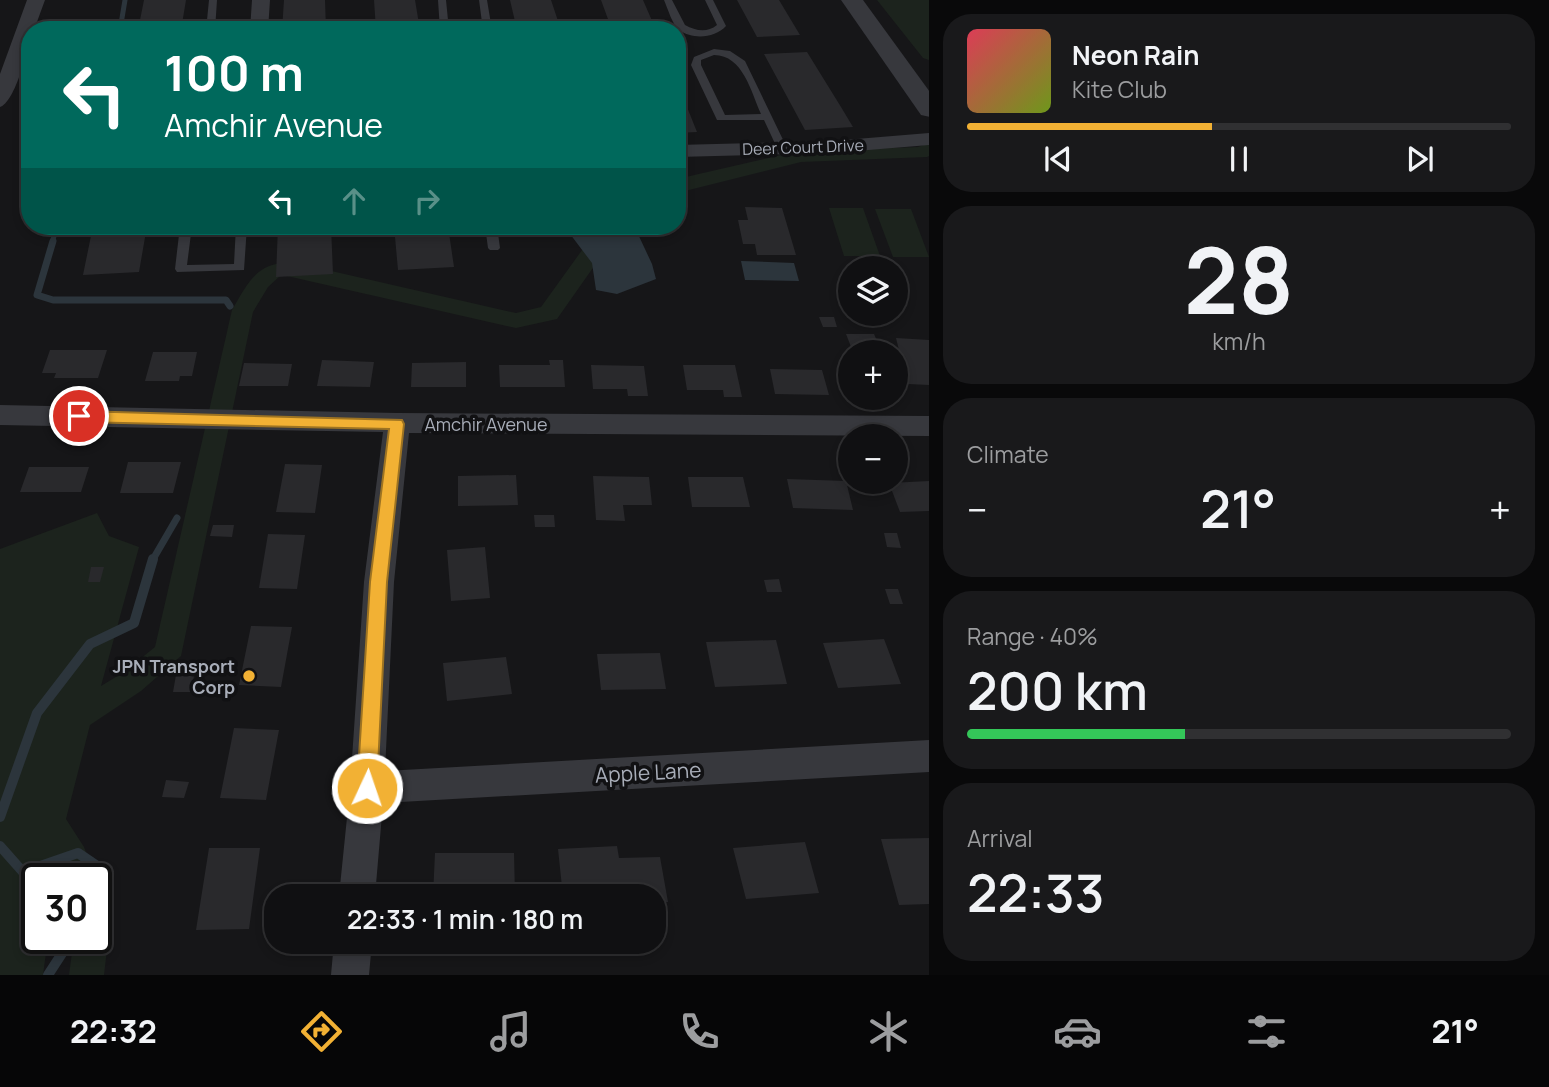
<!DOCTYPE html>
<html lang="en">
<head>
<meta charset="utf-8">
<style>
  :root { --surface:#101012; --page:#19191b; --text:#f1f3f6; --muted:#9c9d9f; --line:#303032; --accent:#f2b134 }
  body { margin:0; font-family:Manrope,sans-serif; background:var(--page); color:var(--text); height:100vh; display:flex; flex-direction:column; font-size:26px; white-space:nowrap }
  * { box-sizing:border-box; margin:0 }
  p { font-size:23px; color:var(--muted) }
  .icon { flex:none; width:38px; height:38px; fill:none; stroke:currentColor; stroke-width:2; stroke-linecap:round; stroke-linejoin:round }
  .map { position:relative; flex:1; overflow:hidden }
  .side { display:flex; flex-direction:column; gap:14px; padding:14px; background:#09090a; width:620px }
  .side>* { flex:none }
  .hud { position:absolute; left:21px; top:21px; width:665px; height:214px; border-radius:28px; box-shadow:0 4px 10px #0003,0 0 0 2px var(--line); background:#00695c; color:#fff; overflow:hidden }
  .tools { position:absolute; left:838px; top:256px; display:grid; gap:14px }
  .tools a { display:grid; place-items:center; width:70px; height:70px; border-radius:50%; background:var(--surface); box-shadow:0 4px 10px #0003,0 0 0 2px var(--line); font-size:35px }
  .speed { position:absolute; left:21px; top:863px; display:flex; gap:14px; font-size:35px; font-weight:700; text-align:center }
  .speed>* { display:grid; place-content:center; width:91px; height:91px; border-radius:50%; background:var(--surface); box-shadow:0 4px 10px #0003,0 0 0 2px var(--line); line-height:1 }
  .speed .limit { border:4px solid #111; border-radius:10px; background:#fff; color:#111 }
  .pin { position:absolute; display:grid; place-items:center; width:60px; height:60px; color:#fff; margin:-30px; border:4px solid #fff; border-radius:50%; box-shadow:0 2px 7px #0007 }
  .me { position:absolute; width:77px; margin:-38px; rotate:3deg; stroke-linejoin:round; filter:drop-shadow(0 0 5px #0008) }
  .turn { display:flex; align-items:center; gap:24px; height:147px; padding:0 28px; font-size:32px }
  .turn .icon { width:91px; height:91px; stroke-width:2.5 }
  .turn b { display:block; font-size:49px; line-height:60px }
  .lanes { display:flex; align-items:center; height:66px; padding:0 28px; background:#0003; justify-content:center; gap:35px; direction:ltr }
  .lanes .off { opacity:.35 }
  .big { font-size:52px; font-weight:600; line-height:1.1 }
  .side .widget { flex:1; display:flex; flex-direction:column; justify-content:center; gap:10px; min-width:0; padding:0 24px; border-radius:28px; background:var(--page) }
  .side .dial { align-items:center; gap:0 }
  .dial b { font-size:91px; line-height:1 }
  .song { display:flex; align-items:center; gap:21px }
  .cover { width:84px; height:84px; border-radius:10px; background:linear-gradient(135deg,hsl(350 70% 55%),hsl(80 70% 35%)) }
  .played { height:7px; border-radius:4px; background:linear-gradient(90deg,var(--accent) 45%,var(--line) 45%) }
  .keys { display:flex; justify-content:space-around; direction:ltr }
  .heat { display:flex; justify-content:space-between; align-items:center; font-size:38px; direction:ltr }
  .charge { height:10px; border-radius:5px; background:linear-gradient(90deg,#34c759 40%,var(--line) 0) }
  .trip { position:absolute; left:264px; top:884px; width:402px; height:70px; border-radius:28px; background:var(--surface); box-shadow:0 4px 10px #0003,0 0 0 2px var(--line); font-weight:600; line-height:70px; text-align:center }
  .tabs { display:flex; height:112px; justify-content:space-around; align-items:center; background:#060607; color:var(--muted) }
  .tabs .icon { width:49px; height:49px }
  .tabs .active { color:var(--accent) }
  .tabs b { font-size:32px; color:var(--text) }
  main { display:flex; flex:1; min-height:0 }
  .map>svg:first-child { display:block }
</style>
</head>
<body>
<main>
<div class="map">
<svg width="930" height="975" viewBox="0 0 930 975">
  <rect width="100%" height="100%" fill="#161618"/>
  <path fill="#1c231d" d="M877 0H929V60L923 58Z
    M929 143V156L927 157 801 162 677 193V179L794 152 918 147Z
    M829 208H863L880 256H844Z
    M875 209H911L929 257H893Z
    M590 239 609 245 557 319 516 328 287 276H280L268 287 253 312 181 656 141 691 90 725 66 819 84 847 111 915 104 975H69L74 938H96V878H37V938H48L43 975H0V549L97 513 109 536 139 547 101 686 124 672 155 647 232 310C249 281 256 263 292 262L516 313 541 307Z"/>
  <path fill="#2c353c" d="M564 226H624L631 232H637L652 264 656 279 617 294 596 290 592 263Z
    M741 261 794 263 799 281 745 280Z"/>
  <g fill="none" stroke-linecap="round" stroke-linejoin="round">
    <path stroke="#2c353c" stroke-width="5" d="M120 30 125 0
      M52 243 57 226"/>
    <path stroke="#2c353c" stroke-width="7" d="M53 241 37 295 53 300H226L230 306
      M152 561 177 518"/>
    <path stroke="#2c353c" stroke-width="10" d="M0 817 37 713 90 644 134 623 153 559
      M0 846 23 872 78 853 100 868 102 890 96 899
      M48 975 72 938"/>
  </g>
  <path fill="#29292c" d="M144 0H186L181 30H138Z
    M284 0H325L326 30H282Z
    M374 0H415L420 30H376Z
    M510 0H551L561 30H517Z
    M601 0H643L656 30H612Z
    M737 0H779L800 35 757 37Z
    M807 52 841 107 853 127 805 130 764 54Z
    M677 85 685 102 697 132 677 133Z
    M745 207 782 208 796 255H757L755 244H743L738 220H748Z
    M93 226H147L139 272 83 275Z
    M278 226H331L333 274 276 277Z
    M394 226H448L454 267 398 270Z
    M819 317H834L837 327H823Z
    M846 334H874L882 352H853Z
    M896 338 930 340V385L908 384 906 376H898L896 358H901Z
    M50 350H107L98 378H54L56 373H42Z
    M153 352H197L192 376H180L179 381H145Z
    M322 360 374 362 370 387 317 386Z
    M549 360H563L565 387H500L499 365H550Z
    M466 362V387H411L412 363Z
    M244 363 292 364 288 386H239Z
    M591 365 644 366 648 396H628L627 389H593Z
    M683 365H735L742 397H724L723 390H687Z
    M770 369 822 370 829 395 775 394Z
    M128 462H181L173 493H120Z
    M285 464 322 465 315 513 276 512Z
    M29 467H89L81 492H20Z
    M516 475 518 505 458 506V476Z
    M593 476 649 477 652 505H623L625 521 596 520Z
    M688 477H743L750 507H692Z
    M787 479 846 481 853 510 793 508Z
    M930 481V511L900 512 889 483Z
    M534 515H554L555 527H535Z
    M213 525H234L232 537 210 536Z
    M884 533H897L901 548 887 547Z
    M268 534 305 535 297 589 259 588Z
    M485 547 490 598 451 601 447 550Z
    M91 567H104L100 582H88Z
    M779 579 782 592H767L764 580Z
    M885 589H898L903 604H890Z
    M251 626 292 627 281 687 239 685Z
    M884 639 901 684 838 688 823 643Z
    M776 640 787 684 715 687 706 642Z
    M660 653 666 689 601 690 597 654Z
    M506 657 512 694 447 701 443 663Z
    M176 675 194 676 191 692H173Z
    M234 728 279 730 266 800 220 798Z
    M166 780 189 782 184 798 162 797Z
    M930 838V904L899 905 881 839Z
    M805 842 819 893 746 899 733 848Z
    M617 846 619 858 660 857 668 902 654 903V896H592L590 886 562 887 558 849Z
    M209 848H260L249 929 196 930Z
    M435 853H514L515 896H433Z
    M432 942H515L516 953 432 952Z"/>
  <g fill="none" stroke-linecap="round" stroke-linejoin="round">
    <path fill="#37383d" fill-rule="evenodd" d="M209 0H217L215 30H206Z
      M438 0H446L449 30H440Z
      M479 0H487L492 30H483Z
      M664 0H672L685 25C696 31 707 33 717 25L705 0H713L726 26C715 38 693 40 679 30 672 24 668 9 664 0Z
      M714 49 730 51 745 61 787 148 786 150H778L764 120H717L691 65 694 57ZM714 55C743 55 751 92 761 114L725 115 701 65V60Z
      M180 226H192L187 265 234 264 236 226H247L244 270 177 272 175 269Z
      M485 226H497L500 248 498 250H490L488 248Z"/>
    <path fill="#37383d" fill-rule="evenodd" d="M27 0H45L34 30H30C30 46 15 103 0 107V74Z
      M252 0H270L268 30H250Z
      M930 133V145L832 153 677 157V145L832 141Z
      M0 405 397 413 930 416V436L409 433 394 582 385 771 930 740V772L383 803 375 896H339L350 788 364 582 383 432 0 425Z
      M334 942H372L369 975H331Z"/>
    <path fill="#37383d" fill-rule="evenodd" d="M841 0H863L930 92V117L921 115Z"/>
  </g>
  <path fill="#f2b134" stroke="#9d7322" stroke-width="2" d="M79 411 402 420 404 424 387 582 377 788 374 794 367 797 360 794 357 788 370 582 389 429 79 422 72 416Z"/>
  <circle fill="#f2b134" stroke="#111113" stroke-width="2.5" cx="249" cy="676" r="7"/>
  <g text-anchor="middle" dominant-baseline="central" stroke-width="7" stroke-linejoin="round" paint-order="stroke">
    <g font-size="16" fill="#a8adb8" stroke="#111113">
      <text transform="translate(803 147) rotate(-2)">Deer Court Drive</text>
    </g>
    <g font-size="18" fill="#a8adb8" stroke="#111113">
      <text x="486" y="424">Amchir Avenue</text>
    </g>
    <g font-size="18" font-weight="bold" fill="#a8adb8" stroke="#111113" text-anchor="end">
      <text x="235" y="666">JPN Transport<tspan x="235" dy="21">Corp</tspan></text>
    </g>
    <g font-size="21" fill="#a8adb8" stroke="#111113">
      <text transform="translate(648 772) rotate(-3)">Apple Lane</text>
    </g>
  </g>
</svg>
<div class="tools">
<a><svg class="icon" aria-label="layers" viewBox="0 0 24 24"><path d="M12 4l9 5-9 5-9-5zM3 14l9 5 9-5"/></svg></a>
<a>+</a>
<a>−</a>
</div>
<div class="speed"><div class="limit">30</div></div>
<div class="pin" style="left:79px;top:416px;background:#d93025"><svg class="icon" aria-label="arrive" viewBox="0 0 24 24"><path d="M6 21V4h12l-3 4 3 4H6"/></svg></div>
<svg class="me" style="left:367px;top:788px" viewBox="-20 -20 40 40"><circle r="17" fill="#f2b134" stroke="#fff" stroke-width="3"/><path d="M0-11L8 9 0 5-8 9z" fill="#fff"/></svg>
<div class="trip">22:33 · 1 min · 180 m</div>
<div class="hud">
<div class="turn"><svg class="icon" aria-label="left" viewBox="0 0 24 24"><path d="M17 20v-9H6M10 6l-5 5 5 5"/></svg><div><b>100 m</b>Amchir Avenue</div></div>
<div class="lanes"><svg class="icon" aria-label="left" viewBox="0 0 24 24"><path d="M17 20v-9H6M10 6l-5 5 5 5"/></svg><svg class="icon off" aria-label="ahead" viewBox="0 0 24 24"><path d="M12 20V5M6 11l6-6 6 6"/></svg><svg class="icon off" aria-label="right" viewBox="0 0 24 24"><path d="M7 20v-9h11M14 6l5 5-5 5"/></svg></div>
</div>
</div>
<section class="side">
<div class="widget">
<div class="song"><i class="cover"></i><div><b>Neon Rain</b><p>Kite Club</p></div></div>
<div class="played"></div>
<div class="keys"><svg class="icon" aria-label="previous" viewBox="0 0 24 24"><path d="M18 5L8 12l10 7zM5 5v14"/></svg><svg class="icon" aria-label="pause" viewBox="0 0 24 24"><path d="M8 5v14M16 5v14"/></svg><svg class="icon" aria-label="next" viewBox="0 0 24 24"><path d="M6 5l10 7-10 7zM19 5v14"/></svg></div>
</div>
<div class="widget dial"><b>28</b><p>km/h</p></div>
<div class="widget"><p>Climate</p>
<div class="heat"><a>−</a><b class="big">21°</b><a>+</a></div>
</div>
<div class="widget"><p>Range · 40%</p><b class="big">200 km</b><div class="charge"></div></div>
<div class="widget"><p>Arrival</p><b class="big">22:33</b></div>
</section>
</main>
<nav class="tabs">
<b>22:32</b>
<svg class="icon active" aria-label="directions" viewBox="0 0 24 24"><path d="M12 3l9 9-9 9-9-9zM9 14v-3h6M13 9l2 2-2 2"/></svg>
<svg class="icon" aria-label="music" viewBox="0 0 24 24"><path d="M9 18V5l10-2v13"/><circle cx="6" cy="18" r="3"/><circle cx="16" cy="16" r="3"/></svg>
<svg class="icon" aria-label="phone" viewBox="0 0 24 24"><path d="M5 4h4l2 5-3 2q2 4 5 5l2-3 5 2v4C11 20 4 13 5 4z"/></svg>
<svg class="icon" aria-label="climate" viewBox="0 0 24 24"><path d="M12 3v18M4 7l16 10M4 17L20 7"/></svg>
<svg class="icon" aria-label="car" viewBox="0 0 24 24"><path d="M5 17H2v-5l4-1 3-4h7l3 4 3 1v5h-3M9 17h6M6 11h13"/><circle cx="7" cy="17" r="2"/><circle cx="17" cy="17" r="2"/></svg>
<svg class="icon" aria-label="filters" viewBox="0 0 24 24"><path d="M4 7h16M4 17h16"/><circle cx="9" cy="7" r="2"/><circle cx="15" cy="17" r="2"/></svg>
<b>21°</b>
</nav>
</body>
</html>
